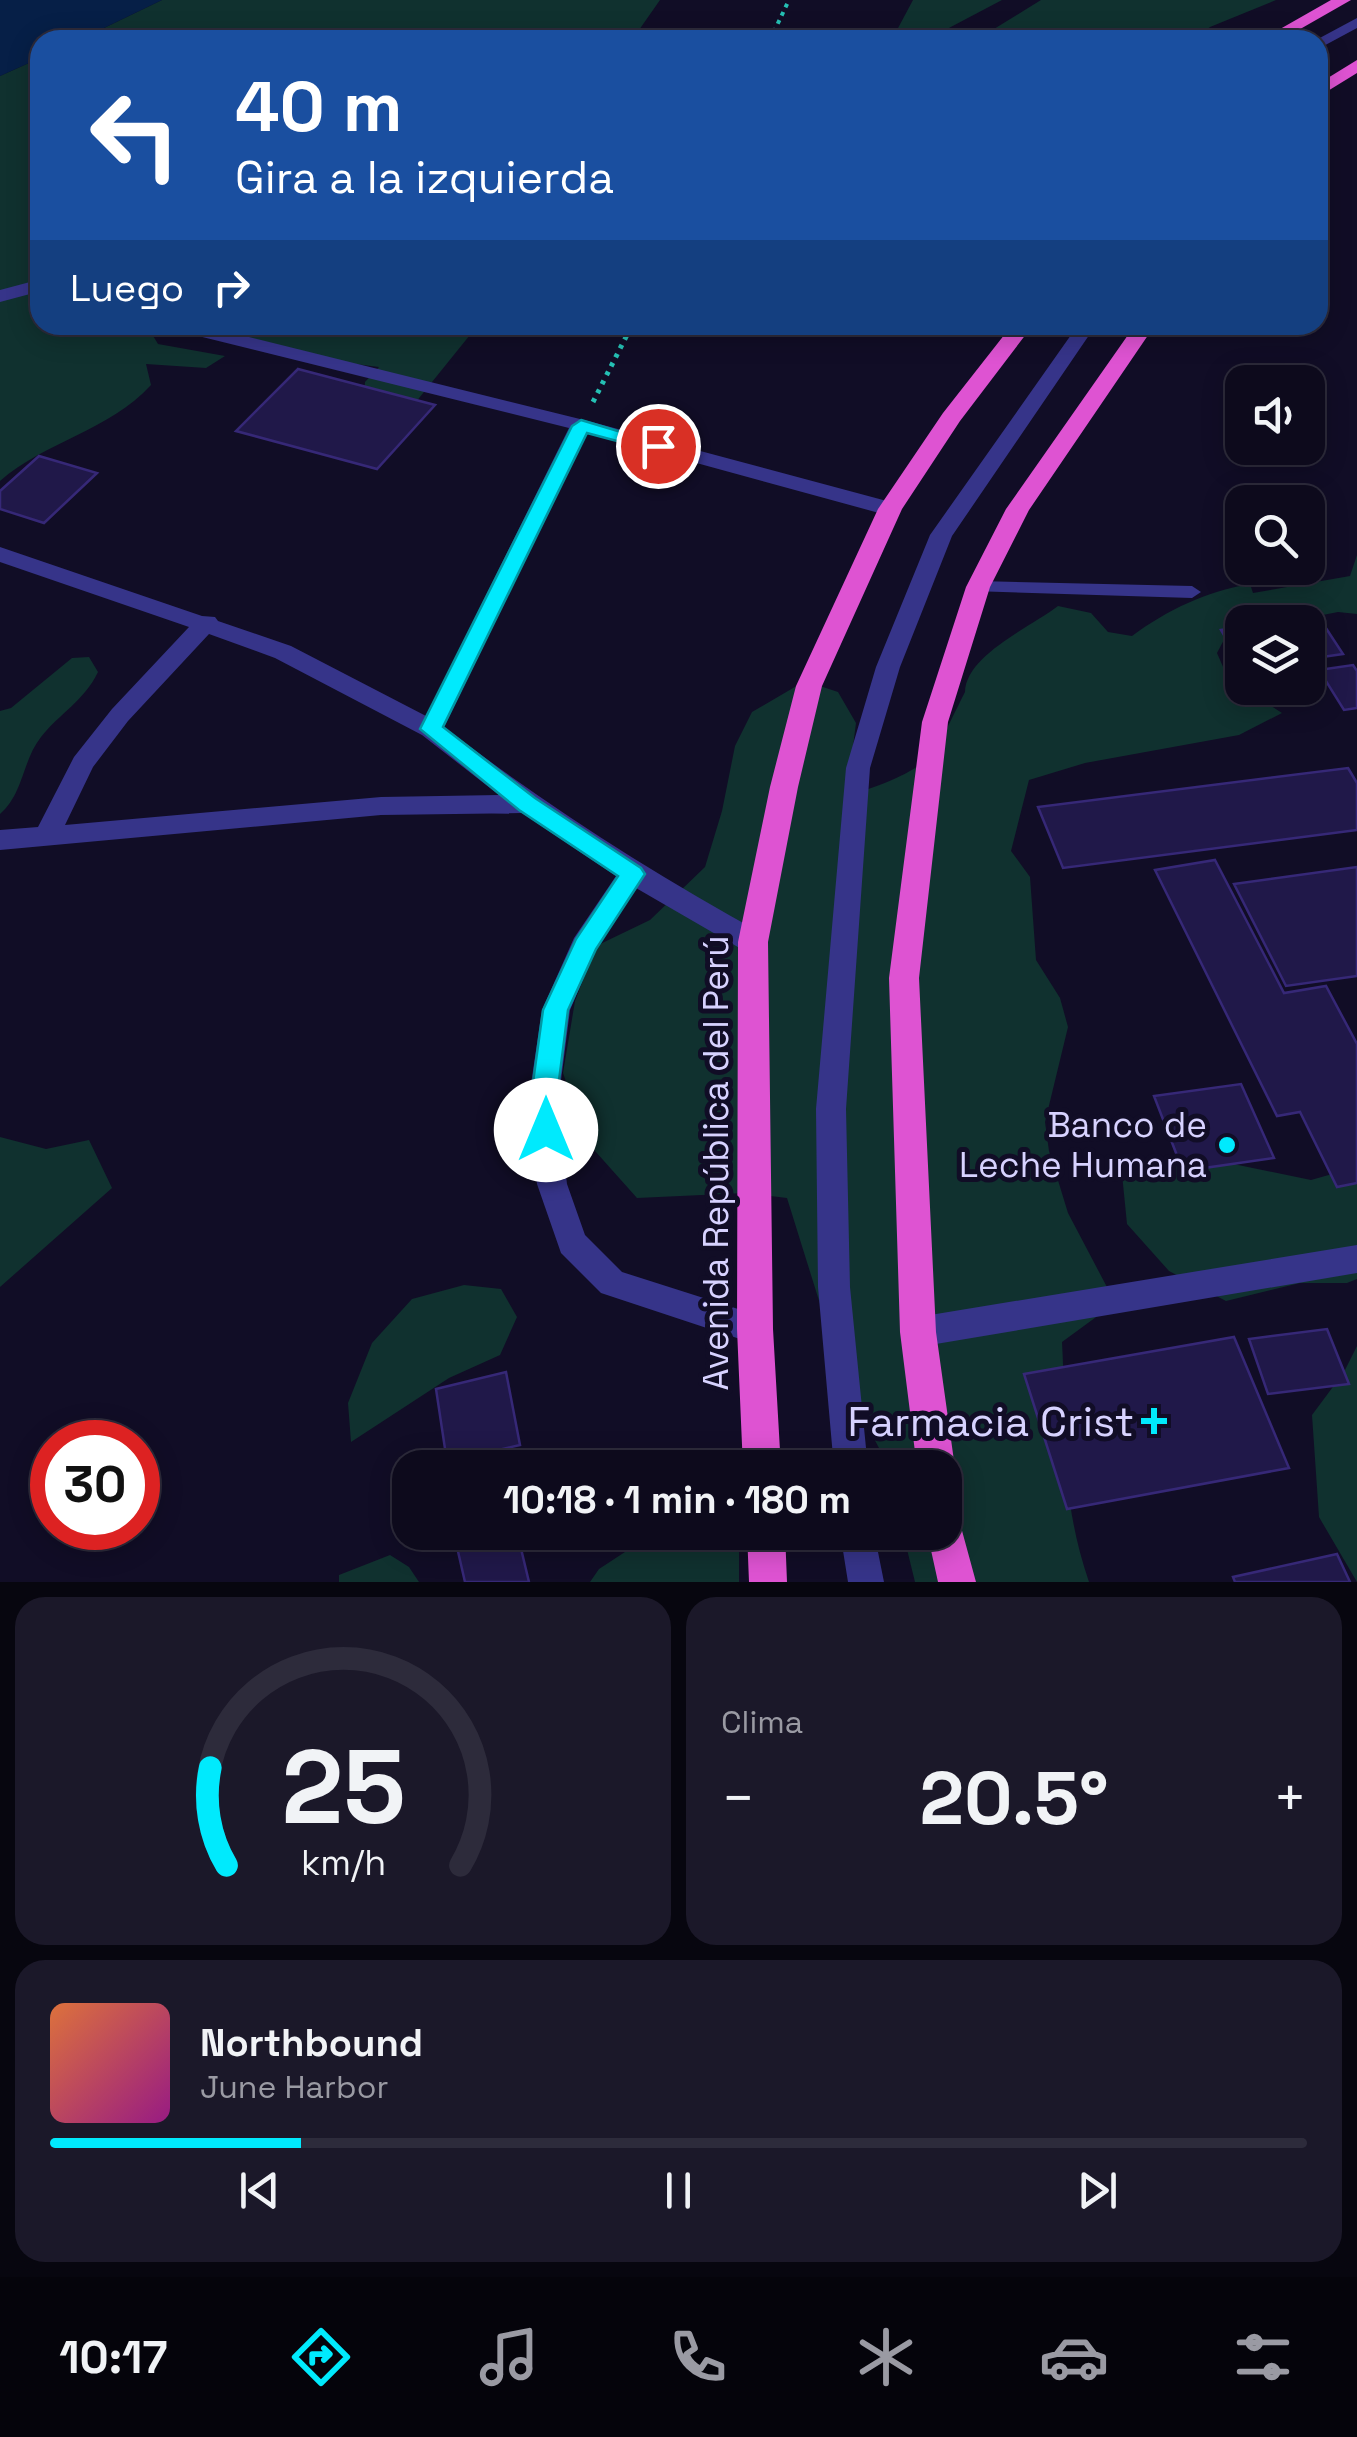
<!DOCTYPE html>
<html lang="es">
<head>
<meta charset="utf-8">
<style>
  :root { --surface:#0d0a1c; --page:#1b1829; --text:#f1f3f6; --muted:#9a9aa3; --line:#2d2b3b; --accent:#00eafd }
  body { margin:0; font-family:"Space Grotesk",sans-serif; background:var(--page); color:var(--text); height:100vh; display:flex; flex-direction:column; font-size:38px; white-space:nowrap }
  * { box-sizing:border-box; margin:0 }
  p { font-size:32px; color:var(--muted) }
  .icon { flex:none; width:55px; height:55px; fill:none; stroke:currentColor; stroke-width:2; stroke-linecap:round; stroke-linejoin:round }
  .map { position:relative; height:1582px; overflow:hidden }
  .side { display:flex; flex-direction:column; gap:15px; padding:15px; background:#07060f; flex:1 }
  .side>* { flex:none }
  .top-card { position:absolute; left:30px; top:30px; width:1298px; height:305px; border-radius:30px; box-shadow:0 5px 25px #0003,0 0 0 2px var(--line); background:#1a4fa0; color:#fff; overflow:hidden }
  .tools { position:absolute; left:1225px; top:365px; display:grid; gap:20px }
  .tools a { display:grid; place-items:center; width:100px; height:100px; border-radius:20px; background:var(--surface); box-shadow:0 5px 25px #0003,0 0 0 2px var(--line); font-size:50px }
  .speed { position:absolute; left:30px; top:1420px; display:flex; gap:20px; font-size:50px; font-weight:700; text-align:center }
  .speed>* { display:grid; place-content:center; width:130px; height:130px; border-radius:50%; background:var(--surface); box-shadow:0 5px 25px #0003,0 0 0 2px var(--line); line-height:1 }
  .speed .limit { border:15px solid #d22; background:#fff; color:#111 }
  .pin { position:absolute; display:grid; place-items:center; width:85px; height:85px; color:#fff; margin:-42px; border:5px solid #fff; border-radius:50%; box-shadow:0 2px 10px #0007 }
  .me { position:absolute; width:110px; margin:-55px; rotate:0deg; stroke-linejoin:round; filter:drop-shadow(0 0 8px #0008) }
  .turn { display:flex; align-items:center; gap:35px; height:210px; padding:0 40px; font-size:45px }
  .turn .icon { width:130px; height:130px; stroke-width:2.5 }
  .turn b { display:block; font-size:70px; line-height:85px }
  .then { display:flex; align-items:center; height:95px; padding:0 40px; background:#0003; gap:20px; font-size:38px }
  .big { font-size:75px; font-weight:700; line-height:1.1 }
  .side .card { flex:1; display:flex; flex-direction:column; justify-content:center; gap:15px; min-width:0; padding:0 35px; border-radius:30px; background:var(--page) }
  .side .dial { align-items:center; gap:0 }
  .dial svg { height:260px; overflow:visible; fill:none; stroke:var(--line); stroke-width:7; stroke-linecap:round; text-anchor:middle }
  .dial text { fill:var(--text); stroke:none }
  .song { display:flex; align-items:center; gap:30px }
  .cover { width:120px; height:120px; border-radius:15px; background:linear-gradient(135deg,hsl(20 70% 55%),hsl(310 70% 35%)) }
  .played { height:10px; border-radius:5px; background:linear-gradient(90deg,var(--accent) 20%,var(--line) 20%) }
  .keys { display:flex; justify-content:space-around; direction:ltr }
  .heat { display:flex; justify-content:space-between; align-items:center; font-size:55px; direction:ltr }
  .side .tiles { flex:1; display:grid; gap:15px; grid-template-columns:1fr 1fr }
  .card:last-child { grid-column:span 2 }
  .trip { position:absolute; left:392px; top:1450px; width:570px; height:100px; border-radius:30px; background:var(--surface); box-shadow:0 5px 25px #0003,0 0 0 2px var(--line); font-weight:700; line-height:100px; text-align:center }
  .dock { display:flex; height:160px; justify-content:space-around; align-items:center; background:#05040b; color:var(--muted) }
  .dock .icon { width:70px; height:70px }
  .dock .on { color:var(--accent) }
  .dock b { font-size:45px; color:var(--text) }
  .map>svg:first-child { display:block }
</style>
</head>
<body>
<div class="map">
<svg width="1357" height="1582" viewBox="0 0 1357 1582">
  <rect width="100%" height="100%" fill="#110d26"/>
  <path fill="#10312f" d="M162 0H660L632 40H79Z
    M913 0H1002L947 29 897 30Z
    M1041 0H1276L1210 27 1195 40H976Z
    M40 58V325H153L149 329 158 344 225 356 206 368 146 364 151 385C109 431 46 441 0 481V76Z
    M242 325H478L407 413 364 395 365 382 379 367 293 356 248 338Z
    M1357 555V614L1338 612 1287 622H1242V632L1227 634 1217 653 1227 676 1242 681V688L1274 692 1262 700 1282 713 1239 735 1085 763 1029 780 1011 851 1030 877 1036 960 1060 998 1068 1027 1045 1122 1049 1151 1068 1213 1108 1289 1103 1312 1062 1342C1067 1432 1059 1494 1089 1582H915L903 1533 945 1532V1468L885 1467 879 1448 845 1384 787 1198 745 1193 637 1198 587 1142 563 1073 575 1001 596 946 650 920 705 867 722 811 735 746 752 712 805 681 838 692 856 723 851 762 866 790C936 765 933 755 965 692 966 655 1031 627 1058 606L1091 613 1108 632 1132 636C1167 610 1207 591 1250 584L1253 593 1350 576Z
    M89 657 98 672C84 701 60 713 41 737 22 761 24 793 0 814V711L11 708 72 658Z
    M0 1137 46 1149 89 1140 112 1188 0 1287Z
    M1214 1160 1311 1180 1357 1167V1279L1347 1283H1300L1226 1301 1169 1271 1127 1224 1121 1164Z
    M464 1285 501 1289 517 1317 500 1355 449 1378 351 1442 348 1403 372 1343 412 1299Z
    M1357 1346V1582L1319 1517 1312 1415 1344 1372Z
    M654 1533H739V1582H590L599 1569Z
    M390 1555 409 1567 419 1582H339V1575Z"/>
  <path fill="#061f47" d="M0 0H162L79 40H40V58L0 76Z"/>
  <path fill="#201849" stroke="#362877" stroke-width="2.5" d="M298 369 435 405 377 469 236 431Z
    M39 456 97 473 44 523 0 509V491Z
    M1318 616 1343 654 1308 659V622H1275Z
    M1242 627V666L1221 630Z
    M1353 665 1357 671V708L1344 710 1319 670Z
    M1348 768 1357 783V830L1063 868 1038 807Z
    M1215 860 1284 993 1326 986 1357 1044V1183L1337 1187 1300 1112 1277 1116 1155 870Z
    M1357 867V976L1286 986 1234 884Z
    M1241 1084 1274 1158 1183 1171 1154 1096Z
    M1327 1329 1349 1384 1268 1394 1249 1339Z
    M1234 1337 1289 1468 1067 1509 1024 1374Z
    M506 1372 520 1445 447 1462 436 1389Z
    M517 1532 529 1582H465L454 1534Z
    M1337 1554 1350 1582H1235L1233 1577Z"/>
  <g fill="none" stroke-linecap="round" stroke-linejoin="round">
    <path stroke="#25c0b4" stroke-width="4" stroke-dasharray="4 5" stroke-linecap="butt" d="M770 40 789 0"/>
    <path stroke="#25c0b4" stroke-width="5" stroke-dasharray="4 6" stroke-linecap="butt" d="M593 402 632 325"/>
    <path fill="#363489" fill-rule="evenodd" d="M978 581 1192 586 1201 592 1192 598 972 591 969 587Z"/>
    <path fill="#363489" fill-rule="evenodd" d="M30 282 40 284V296L30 294 0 302V290Z
      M168 325H200L588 421 898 504 901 509 890 516 587 433 444 727C547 806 649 871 763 934L766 942 763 950 753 953 743 950 636 888 596 949 570 1010 558 1104 567 1184 585 1235 622 1272 766 1318 771 1329 766 1340 755 1344 601 1293 561 1253 537 1184 528 1104 542 1010 574 938 616 876 522 813 381 815 0 850V830L38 827 74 757 112 709 189 627 0 562V547L202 616 215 617 218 621 291 646 426 716 569 428 170 329ZM209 634 275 658 422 735 499 795 381 797 65 825 93 767 128 721Z
      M1357 1245V1273L918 1347 907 1343 902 1332 907 1321 918 1317Z"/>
    <path fill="#363489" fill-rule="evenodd" d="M1357 18V28L1318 49 1316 40Z
      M1078 325H1096L952 536 900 667 870 768 846 1109 850 1287 868 1468H834L818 1287 816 1109 846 768 876 667 930 535Z
      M840 1532H874L884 1582H848Z"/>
    <path fill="#de53d2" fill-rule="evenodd" d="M1331 0H1351L1281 40H1261Z
      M1357 60V73L1318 97V84Z
      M1012 325H1033L960 421 902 509 822 686 798 787 768 942 773 1329 781 1468H743L737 1329 738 942 770 787 796 686 878 509 943 413Z
      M1135 325H1155L1029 510 990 587 948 722 919 978 936 1332 955 1468 945 1483V1468H917L900 1332 889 978 922 722 966 587 1006 509Z
      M945 1510 958 1516 976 1582H938L927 1532H945Z
      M747 1532H785L787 1582H749Z"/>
  </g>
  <path fill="#00eafd" stroke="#0098a4" stroke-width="2.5" d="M581 420 668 446 658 452 587 433 443 727 535 798 641 868 645 874 596 949 568 1010 556 1104 559 1130 555 1139 546 1142 537 1139 530 1104 543 1010 576 939 618 876 519 810 420 729 572 426Z"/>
  <g fill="#00eafd" stroke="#110d26" stroke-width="4">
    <circle cx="1227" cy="1145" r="10"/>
    <path d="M1149 1406h10v10h10v10h-10v10h-10v-10h-10v-10h10z"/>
  </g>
  <g text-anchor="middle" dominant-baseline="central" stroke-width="10" stroke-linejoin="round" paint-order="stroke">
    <g font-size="35" fill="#d7d2ff" stroke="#110d26" text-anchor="end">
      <text x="1207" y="1125">Banco de<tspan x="1207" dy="40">Leche Humana</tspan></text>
    </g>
    <g font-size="35" fill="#d7d2ff" stroke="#110d26">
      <text transform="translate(716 1163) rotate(-90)">Avenida República del Perú</text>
    </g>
    <g font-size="42" fill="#d7d2ff" stroke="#110d26" text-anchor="end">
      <text x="1134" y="1421">Farmacia Crist</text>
    </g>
  </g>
</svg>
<div class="tools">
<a><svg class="icon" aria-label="sound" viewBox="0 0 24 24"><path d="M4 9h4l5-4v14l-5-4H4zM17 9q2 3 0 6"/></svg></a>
<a><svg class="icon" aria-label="search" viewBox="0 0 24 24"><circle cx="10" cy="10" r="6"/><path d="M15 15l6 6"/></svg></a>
<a><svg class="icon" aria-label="layers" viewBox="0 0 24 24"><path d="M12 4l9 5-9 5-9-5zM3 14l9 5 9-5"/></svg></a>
</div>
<div class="speed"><div class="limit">30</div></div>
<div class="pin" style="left:658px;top:446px;background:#d93025"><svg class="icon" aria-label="arrive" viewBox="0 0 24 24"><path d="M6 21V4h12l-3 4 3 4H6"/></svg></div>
<svg class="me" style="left:546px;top:1130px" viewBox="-20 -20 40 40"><circle r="19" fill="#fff"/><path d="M0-13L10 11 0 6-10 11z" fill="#00eafd"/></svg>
<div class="trip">10:18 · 1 min · 180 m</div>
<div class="top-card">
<div class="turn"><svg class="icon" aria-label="left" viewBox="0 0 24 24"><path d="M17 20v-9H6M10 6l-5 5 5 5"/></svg><div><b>40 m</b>Gira a la izquierda</div></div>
<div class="then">Luego<svg class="icon" aria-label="right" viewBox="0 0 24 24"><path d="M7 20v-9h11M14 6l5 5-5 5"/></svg></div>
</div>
</div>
<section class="side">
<div class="tiles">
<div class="card dial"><svg viewBox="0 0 100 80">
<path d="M14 69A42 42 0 1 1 86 69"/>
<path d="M14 69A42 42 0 0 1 9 39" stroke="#00eafd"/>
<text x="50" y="56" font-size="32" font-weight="700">25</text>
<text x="50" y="72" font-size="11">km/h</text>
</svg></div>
<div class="card"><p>Clima</p>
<div class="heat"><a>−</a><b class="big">20.5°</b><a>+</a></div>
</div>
<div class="card">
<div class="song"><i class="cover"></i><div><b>Northbound</b><p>June Harbor</p></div></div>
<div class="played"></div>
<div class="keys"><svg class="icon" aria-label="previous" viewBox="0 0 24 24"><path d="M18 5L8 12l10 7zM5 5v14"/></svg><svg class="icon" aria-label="pause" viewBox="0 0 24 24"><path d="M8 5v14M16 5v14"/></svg><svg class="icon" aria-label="next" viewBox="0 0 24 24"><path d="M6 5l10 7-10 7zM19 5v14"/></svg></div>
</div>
</div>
</section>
<nav class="dock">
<b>10:17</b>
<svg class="icon on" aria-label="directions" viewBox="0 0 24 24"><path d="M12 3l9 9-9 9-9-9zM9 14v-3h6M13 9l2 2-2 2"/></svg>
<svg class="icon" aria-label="music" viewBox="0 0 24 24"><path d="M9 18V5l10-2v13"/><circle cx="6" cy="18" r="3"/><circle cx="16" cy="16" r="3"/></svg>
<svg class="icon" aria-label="phone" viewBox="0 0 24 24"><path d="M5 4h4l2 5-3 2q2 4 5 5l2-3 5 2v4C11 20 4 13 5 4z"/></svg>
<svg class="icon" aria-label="climate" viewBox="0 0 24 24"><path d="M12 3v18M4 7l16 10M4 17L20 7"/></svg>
<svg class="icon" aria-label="car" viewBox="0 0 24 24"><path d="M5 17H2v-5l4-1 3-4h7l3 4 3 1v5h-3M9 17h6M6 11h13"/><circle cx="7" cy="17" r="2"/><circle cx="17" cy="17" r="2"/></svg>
<svg class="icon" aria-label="filters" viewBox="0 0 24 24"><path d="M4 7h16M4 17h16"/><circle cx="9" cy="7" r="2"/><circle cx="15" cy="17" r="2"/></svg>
</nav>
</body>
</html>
